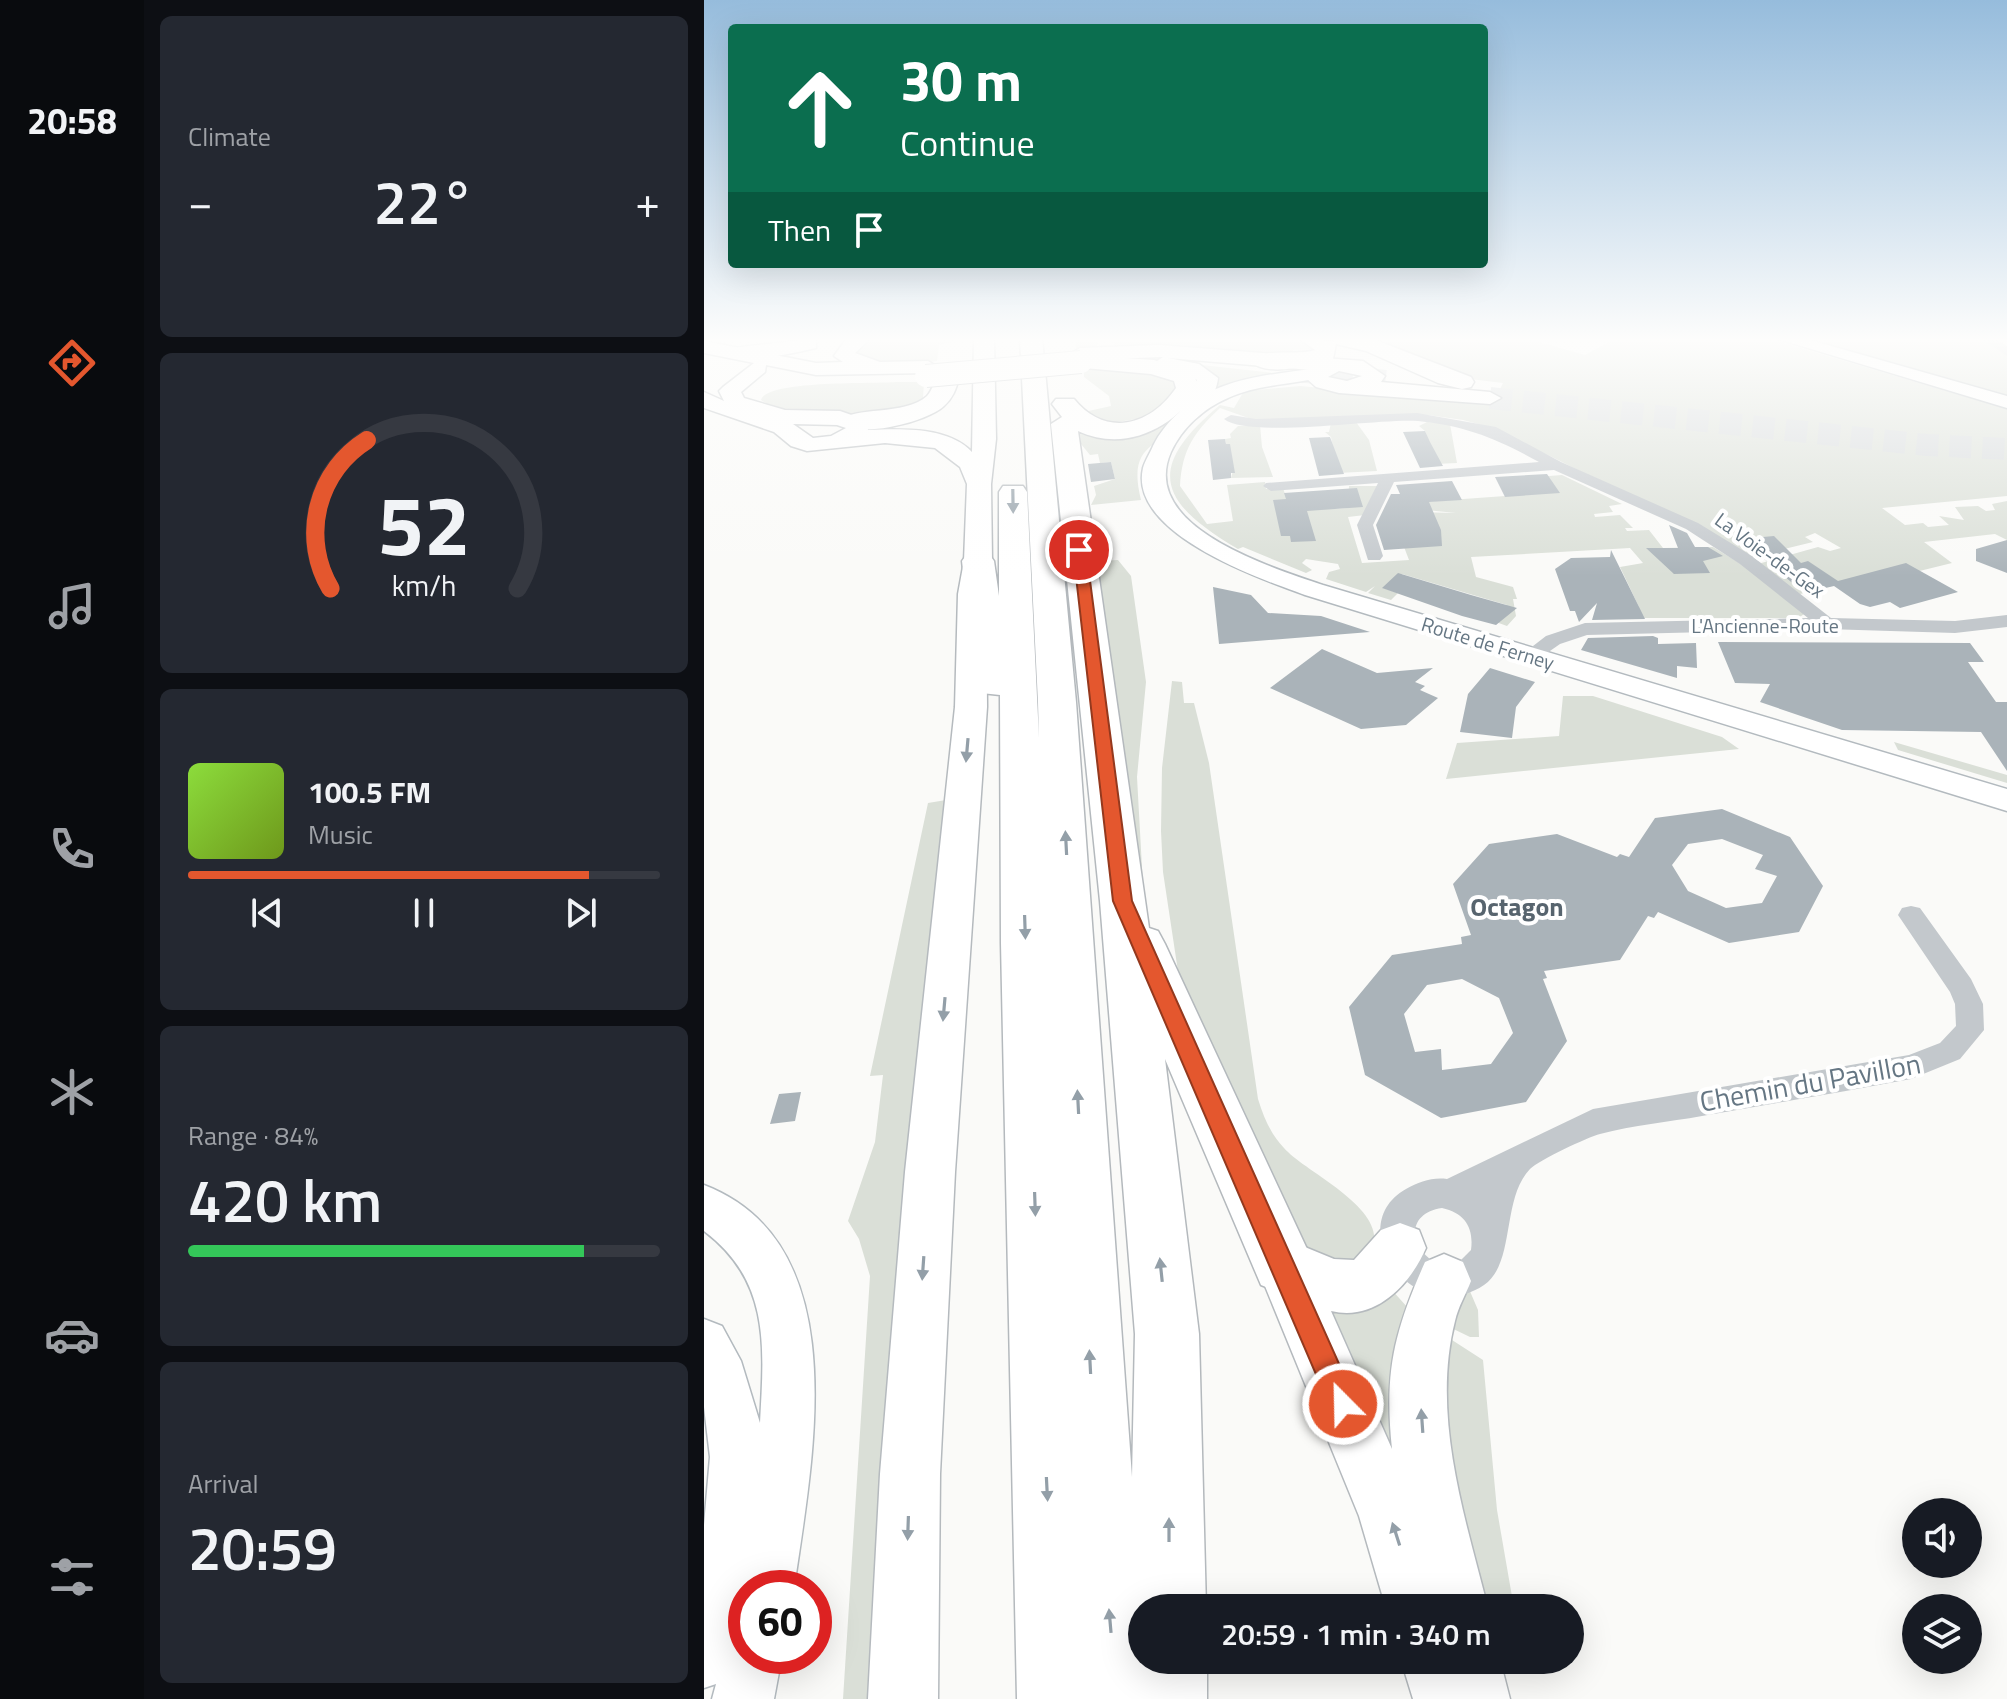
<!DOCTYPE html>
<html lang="en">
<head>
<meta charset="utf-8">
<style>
  :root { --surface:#171b24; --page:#242831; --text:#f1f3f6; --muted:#9ea1a6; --line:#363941; --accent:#e4572e }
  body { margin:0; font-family:"Titillium Web",sans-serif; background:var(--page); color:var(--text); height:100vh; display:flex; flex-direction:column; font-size:30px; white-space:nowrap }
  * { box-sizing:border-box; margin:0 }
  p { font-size:26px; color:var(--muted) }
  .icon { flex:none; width:44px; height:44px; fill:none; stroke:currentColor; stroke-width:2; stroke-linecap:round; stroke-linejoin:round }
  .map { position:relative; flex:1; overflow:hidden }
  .details { display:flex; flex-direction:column; gap:16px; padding:16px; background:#0d0f14; width:560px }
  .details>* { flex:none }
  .top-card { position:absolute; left:24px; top:24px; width:760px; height:244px; border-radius:8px; box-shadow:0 8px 32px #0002; background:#0b6e4f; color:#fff; overflow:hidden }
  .controls { position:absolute; left:1198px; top:1498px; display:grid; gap:16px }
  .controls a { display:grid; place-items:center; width:80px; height:80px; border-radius:50%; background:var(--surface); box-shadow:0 8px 32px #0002; font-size:40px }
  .speed { position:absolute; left:24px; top:1570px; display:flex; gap:16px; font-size:40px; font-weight:700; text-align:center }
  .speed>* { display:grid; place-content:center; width:104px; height:104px; border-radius:50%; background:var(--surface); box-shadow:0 8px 32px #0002; line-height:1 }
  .speed .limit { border:12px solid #d22; background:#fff; color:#111 }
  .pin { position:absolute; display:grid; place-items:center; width:68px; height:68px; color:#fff; margin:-34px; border:4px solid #fff; border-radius:50%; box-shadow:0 2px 8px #0007 }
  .me { position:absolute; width:88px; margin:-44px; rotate:337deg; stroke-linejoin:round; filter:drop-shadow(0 0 6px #0008) }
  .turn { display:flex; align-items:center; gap:28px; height:168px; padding:0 40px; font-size:36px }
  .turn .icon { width:104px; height:104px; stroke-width:2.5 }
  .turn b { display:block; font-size:56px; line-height:68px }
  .then { display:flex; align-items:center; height:76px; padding:0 40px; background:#0003; gap:16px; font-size:30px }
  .big { font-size:60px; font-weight:600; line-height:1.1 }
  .details .card { flex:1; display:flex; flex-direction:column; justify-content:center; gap:12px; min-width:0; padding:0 28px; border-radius:12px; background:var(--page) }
  .details .dial { align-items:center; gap:0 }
  .dial svg { height:208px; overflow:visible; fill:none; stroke:var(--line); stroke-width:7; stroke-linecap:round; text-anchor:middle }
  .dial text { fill:var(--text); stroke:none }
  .song { display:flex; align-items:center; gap:24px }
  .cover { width:96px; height:96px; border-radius:12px; background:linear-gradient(135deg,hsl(90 70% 55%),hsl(80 70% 35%)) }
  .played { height:8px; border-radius:4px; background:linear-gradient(90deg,var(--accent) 85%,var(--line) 85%) }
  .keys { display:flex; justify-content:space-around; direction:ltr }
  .heat { display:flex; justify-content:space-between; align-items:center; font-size:44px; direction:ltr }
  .charge { height:12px; border-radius:6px; background:linear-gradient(90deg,#34c759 84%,var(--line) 0) }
  .trip { position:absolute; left:424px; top:1594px; width:456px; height:80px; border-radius:40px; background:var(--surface); box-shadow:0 8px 32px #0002; font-weight:600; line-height:80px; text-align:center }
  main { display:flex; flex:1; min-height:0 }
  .tabs { display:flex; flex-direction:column; width:144px; justify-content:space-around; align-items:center; background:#090b0e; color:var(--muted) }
  .tabs .icon { width:56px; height:56px }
  .tabs .on { color:var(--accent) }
  .tabs b { font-size:36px; color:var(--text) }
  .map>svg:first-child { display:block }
</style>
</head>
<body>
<main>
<nav class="tabs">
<b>20:58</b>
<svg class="icon on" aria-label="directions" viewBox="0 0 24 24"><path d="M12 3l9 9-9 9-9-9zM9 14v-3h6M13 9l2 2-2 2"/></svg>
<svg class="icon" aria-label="music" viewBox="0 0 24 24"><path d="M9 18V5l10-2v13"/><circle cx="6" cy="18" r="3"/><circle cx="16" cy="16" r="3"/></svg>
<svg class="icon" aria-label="phone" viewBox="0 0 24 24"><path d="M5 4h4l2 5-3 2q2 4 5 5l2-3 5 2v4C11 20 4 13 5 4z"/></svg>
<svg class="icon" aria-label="climate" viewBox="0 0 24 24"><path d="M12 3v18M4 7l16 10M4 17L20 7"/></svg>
<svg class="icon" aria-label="car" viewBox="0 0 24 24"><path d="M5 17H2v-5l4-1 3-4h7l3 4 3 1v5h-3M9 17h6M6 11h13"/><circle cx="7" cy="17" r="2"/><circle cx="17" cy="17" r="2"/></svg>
<svg class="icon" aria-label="filters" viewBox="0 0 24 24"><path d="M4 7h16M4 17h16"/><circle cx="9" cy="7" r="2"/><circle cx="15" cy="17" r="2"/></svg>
</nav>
<section class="details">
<div class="card"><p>Climate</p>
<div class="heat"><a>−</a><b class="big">22°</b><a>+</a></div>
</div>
<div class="card dial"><svg viewBox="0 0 100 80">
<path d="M14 69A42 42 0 1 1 86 69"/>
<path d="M14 69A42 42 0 0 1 28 12" stroke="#e4572e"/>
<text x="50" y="56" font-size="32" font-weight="700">52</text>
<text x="50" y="72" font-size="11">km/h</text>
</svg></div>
<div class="card">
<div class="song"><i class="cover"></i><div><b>100.5 FM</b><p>Music</p></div></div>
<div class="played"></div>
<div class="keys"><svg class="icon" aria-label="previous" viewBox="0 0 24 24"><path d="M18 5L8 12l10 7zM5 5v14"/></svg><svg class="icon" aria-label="pause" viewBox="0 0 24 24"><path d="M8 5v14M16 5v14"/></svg><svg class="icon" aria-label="next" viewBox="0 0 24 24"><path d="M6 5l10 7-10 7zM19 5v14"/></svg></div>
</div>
<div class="card"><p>Range · 84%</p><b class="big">420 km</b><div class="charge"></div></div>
<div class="card"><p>Arrival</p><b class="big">20:59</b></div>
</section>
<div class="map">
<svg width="1303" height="1699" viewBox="0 0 1303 1699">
  <rect width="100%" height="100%" fill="#fafaf8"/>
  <path fill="#dadfd7" d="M170 338H236L233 361C211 364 168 371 151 352Z
    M371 338H592L610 344 616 349 588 350 600 356 412 347 409 340 395 341 391 349H372Z
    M659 338H821L881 355 912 338H1063L1303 409V496L1178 508 1201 525 1219 523 1224 527 1245 525 1235 516 1260 520 1251 507 1274 506 1282 511 1291 510 1288 504 1303 501V540L1291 534 1220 542 1248 563 1175 581 1167 576 1096 594 1054 564 1114 547 1126 551 1137 548 1111 533 1101 537 1109 542 1052 556 1040 554 848 457 785 427 759 420 724 415 553 421 516 408C490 432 478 450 476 486L503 524 529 521 523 485 561 482 562 489 579 488 581 494 631 509 644 508 645 486H675L661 515 644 517 658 563 705 560 692 526 710 512 752 513 722 510 718 502 801 496 832 477 858 475 918 504 905 506 909 512 890 514 891 517 916 515 929 528H921L923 531 945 530 959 548 1009 547 1047 570 1102 613 1094 618H916L935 607 916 567 939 563 926 548 767 557 772 577 809 587 813 599H809L812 616 803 626 792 622 803 605 698 574 679 588 694 593 687 600 664 593 671 586 662 592 622 579 625 572 636 569 634 564 602 559 598 563 608 570 602 573 539 547 534 549C456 503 439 469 516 405L530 408 540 391 596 386 789 403 799 383 766 379Z
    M1092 338H1278L1303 355V398L1115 345 1120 342Z
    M480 363 587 375 531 383 509 391 510 384Z
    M420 367 466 377 474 385 446 417 400 424 380 412 407 406 405 396 380 377V368Z
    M192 382H220L219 398C191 420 85 423 57 400 62 380 169 384 192 382Z
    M465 421C459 452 422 440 437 500L387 505 392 495 390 486 411 479 407 462 396 463 394 454 386 455 377 444 376 433 443 431Z
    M652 422 665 440 673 471 634 473 627 437 621 432H625L627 423Z
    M723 422 746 424 753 463 732 464 721 431 715 426Z
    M556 425 558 447 569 477 527 478 530 467 525 463 526 444H522L521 439 527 438 526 434 534 426Z
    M414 560 427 576 442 682 433 777 439 886 392 561Z
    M468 681 478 682 480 703H490L505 763 554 1099C560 1118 566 1133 580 1148 601 1172 678 1205 670 1245 669 1252 663 1261 659 1268L600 1259 475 978 459 872 457 831 458 768Z
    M859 696H889L1018 737 1035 749 742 779 753 743 855 736Z
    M1190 742 1303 775V783L1194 750Z
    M242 800 179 1699H139L166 1276 155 1239 144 1221 171 1142 179 1075 166 1076 224 803Z
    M686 1288 714 1319 709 1520 620 1310Z
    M765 1289 774 1310 775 1337H766L737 1323Z
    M748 1340 779 1360 793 1510 810 1608H770L728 1344Z"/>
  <path fill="#aab3b9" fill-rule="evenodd" d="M721 431 726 442 739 466 716 468 699 432Z
    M626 437 640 474 615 476 605 438Z
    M521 439 522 444H526L531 473H527V478L509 480 504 440Z
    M407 462 411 479 387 482 384 464Z
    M843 474 856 493 801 497 791 477Z
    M748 481 758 500 725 502 737 530 738 546 680 550 672 525 687 494H696L692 485Z
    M653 488 659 507 603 511 612 541 587 542 586 536H577L569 500 582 499 580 493Z
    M965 525 983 533 991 547H1004L1019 556 999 561 1006 573 970 574 942 548H974Z
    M1070 536 1097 563 1104 561 1134 581 1202 563 1254 592 1196 608 1186 602 1166 607 1156 604 1130 586 1100 593 1037 539Z
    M1303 540V573L1272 561V549Z
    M907 550 941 619 888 620 893 603 875 622 871 611H866L851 569 867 558 906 557Z
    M694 573 767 595 813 608 792 625 758 616 678 588Z
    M509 587 547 595 564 613 617 616 666 632 515 644Z
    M949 636 954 638V644L992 643 993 668 973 666V678L877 650 884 638Z
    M1014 642 1266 643 1280 662H1264L1292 702H1303V771L1277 732 1138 730 1056 702 1066 684 1031 683Z
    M618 649 673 673 729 668 711 682 721 686 716 690 734 698 702 725 657 729 566 688Z
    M786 668 831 682 812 707 808 738 756 732 764 694Z
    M1018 809 1086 837 1119 886 1095 932 1025 943 954 912 950 918 944 916 916 960 840 971 843 978 839 979 863 1041 822 1102 737 1118 661 1075 645 1007 688 955 758 944 757 937 767 935 749 884 785 844 853 834 913 857 916 854 925 857 951 818ZM1018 839 1059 855 1051 869 1073 876 1058 903 1022 908 984 891 968 865 984 844ZM758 979 795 998 809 1033 787 1064 738 1070 737 1049 711 1052 700 1014 723 985Z
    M97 1092 91 1121 66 1124 75 1094Z"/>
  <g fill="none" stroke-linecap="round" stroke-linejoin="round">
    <path stroke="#d5d9db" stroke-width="22" stroke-dasharray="22 11" stroke-linecap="butt" d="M594 371 683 381
      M786 398 1223 445 1303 449"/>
    <path stroke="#d5d9db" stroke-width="25" stroke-dasharray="25 13" stroke-linecap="butt" d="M246 338 247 342"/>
    <g stroke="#b3babf" stroke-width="3">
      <path id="secondary" d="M1071 338H1099L1303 396V408Z
        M106 339 112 340V348C91 353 30 367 14 352 20 347 90 342 106 339Z
        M613 368 622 373 619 377C588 385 554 384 524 398 500 408 478 428 467 452 434 527 567 567 619 585L1303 789V811L601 595C556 579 424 533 439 468 441 461 446 453 449 446 462 419 490 397 517 387 548 375 581 373 613 368Z
        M0 1185C154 1244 108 1461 90 1588H42L37 1630 42 1628V1656H78L70 1699H8L12 1684 0 1688V1525L6 1457 0 1407V1319L18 1326 37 1361 56 1423C60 1348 67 1281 0 1231Z"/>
    </g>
    <g stroke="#b5babe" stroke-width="3">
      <path id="primary" d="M143 338H167L151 353 176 362 224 361 234 367 224 373 112 375 62 365 61 372 37 392 40 398 81 410 136 411 162 420 164 430C196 429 243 426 268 452L270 338H290L292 439 287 484 288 561 282 594 283 707 251 1172 236 1474 234 1699H164L176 1474 201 1172 251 707 254 594 260 561 263 484 256 467 231 448 181 443 103 451 87 446 70 432 0 408V392L20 401 15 391 19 387 50 363 0 353V341L112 363 139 362 130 356ZM89 424 133 425 142 428 127 436 109 438Z
        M455 345 659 361 681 376 677 382 786 392 797 398 786 404 635 393 612 387 603 379 606 370 464 358 495 364 514 378C513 392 499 418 485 422L474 415 493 380 482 373 453 367 450 363 459 357 376 360 366 354 376 348ZM635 371 658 376 643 381 624 377Z
        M696 1223 715 1230 722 1248C706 1285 671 1322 627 1311L688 1449C680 1372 690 1332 721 1262L740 1254 759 1262 767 1281C762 1294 754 1307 751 1321 727 1416 761 1517 784 1608H682L655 1516 552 1264 560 1246 579 1238 630 1259 650 1260 677 1230Z
        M697 1660H796L806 1699H709Z"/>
    </g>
    <g stroke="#b4b9bd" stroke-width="3">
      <path id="highway" d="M316 338H338L372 702 428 1477 431 1334 396 901 347 424 358 417 348 404 352 399H370C401 437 445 427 472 388L470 381 447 374 369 367 365 362 369 357 377 355 450 360 488 372 496 388C470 428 421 453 374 431L445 928 454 931 461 944 610 1264 601 1285 579 1294 557 1285 461 1059 495 1334 502 1608H438V1660H503V1699H313L297 943 296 695 277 693 272 685 258 561 263 554H285L290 561 295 596V492L299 486H319L323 492 335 738 334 702Z
        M594 338 630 342 628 338H666L767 377 770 382 767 387 758 389 734 383 662 351 632 344 629 359C611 365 561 378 547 361 559 347 593 356 611 350Z
        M243 371 255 378C252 389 249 398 240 406 225 421 151 441 137 421 148 406 201 416 223 396 229 390 230 380 235 373Z"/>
    </g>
    <path fill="#c3c8cc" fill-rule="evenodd" d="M1276 338H1290L1303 346V356Z
      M713 413 792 427 857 462 994 523 1048 556 1127 618 1251 621 1303 615V627L1251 633 1122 629 883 635 856 644 833 660H819L816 656 842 636 881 623 1104 618 1036 564 982 529 850 470 690 482 669 525 679 556 676 560H664L653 525 674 483 567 491 559 486 562 483 835 462C793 439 763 426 714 421 675 418 546 439 520 419L527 415 552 419Z
      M1207 906 1216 908 1267 979 1279 1004 1280 1030 1256 1059 1207 1079C1137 1092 1068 1104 998 1116 965 1122 929 1125 896 1134 884 1137 835 1160 826 1169 797 1199 812 1263 780 1285 710 1332 636 1226 702 1189 715 1182 728 1177 743 1179L889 1109 1205 1055 1236 1043 1252 1026 1251 1004 1246 992 1194 915 1198 908ZM738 1208C761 1213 770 1228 767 1250L755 1262H730C703 1244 704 1213 738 1208Z"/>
    <use href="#secondary" fill="#fff" fill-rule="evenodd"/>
    <use href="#primary" fill="#fff" fill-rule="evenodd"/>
    <use href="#highway" fill="#fff" fill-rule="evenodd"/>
    <g stroke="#b5babe" stroke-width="24" stroke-linecap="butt">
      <path id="primary-bridge" d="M222 376 377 362"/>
    </g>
    <use href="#primary-bridge" stroke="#fff" stroke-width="22"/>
  </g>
  <defs><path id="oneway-solid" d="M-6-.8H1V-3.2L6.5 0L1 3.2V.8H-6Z" transform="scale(2)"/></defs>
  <g fill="#939fa8">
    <use href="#oneway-solid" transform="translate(309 501) rotate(89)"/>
    <use href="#oneway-solid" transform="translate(263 750) rotate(95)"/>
    <use href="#oneway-solid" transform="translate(362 843) rotate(-93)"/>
    <use href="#oneway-solid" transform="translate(321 927) rotate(88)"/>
    <use href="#oneway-solid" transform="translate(240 1009) rotate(95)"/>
    <use href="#oneway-solid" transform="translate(374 1102) rotate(-93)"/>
    <use href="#oneway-solid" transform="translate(331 1204) rotate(88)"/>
    <use href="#oneway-solid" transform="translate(219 1268) rotate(94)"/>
    <use href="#oneway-solid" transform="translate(457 1270) rotate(-96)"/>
    <use href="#oneway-solid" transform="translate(386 1362) rotate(-93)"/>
    <use href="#oneway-solid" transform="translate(718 1421) rotate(-94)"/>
    <use href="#oneway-solid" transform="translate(343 1489) rotate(87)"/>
    <use href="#oneway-solid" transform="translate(204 1528) rotate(92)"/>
    <use href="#oneway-solid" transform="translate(465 1530) rotate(-90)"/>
    <use href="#oneway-solid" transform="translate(692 1534) rotate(-108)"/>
    <use href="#oneway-solid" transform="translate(406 1621) rotate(-95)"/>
  </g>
  <linearGradient id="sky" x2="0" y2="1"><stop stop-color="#96bcdc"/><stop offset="0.59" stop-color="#fdfdfc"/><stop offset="1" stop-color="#fdfdfc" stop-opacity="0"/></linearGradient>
  <rect width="1303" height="576" fill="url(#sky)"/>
  <path fill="#e4572e" stroke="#94391e" stroke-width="2" d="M375 546 382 550 428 901 653 1404 648 1414 639 1418 629 1414 409 901 369 550Z"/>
  <g text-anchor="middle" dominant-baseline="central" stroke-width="8" stroke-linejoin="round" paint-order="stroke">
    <g font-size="20" fill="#657683" stroke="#fff">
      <text transform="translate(1066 555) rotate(36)">La Voie-de-Gex</text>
      <text x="1061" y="625">L'Ancienne-Route</text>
      <text transform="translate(784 643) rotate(17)">Route de Ferney</text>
    </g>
    <g font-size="26" font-weight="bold" fill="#57646e" stroke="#fff">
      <text x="813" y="906">Octagon</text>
    </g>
    <g font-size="28" fill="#657683" stroke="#fff">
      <text transform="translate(1106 1082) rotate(-10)">Chemin du Pavillon</text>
    </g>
  </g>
</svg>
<div class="controls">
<a><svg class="icon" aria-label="sound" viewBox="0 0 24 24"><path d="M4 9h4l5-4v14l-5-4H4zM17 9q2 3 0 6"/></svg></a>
<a><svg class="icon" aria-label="layers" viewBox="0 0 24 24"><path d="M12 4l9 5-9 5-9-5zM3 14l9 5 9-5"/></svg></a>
</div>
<div class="speed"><div class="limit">60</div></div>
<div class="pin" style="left:375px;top:550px;background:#d93025"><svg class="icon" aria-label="arrive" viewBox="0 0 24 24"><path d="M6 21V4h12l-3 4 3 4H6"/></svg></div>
<svg class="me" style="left:639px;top:1404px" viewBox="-20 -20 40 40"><circle r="17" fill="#e4572e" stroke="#fff" stroke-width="3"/><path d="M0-11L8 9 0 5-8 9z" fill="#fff"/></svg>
<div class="trip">20:59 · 1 min · 340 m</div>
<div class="top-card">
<div class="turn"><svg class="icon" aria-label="ahead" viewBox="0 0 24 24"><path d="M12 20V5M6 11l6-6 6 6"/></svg><div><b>30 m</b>Continue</div></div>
<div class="then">Then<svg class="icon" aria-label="arrive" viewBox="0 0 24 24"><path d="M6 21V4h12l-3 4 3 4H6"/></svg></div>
</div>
</div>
</main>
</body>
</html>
